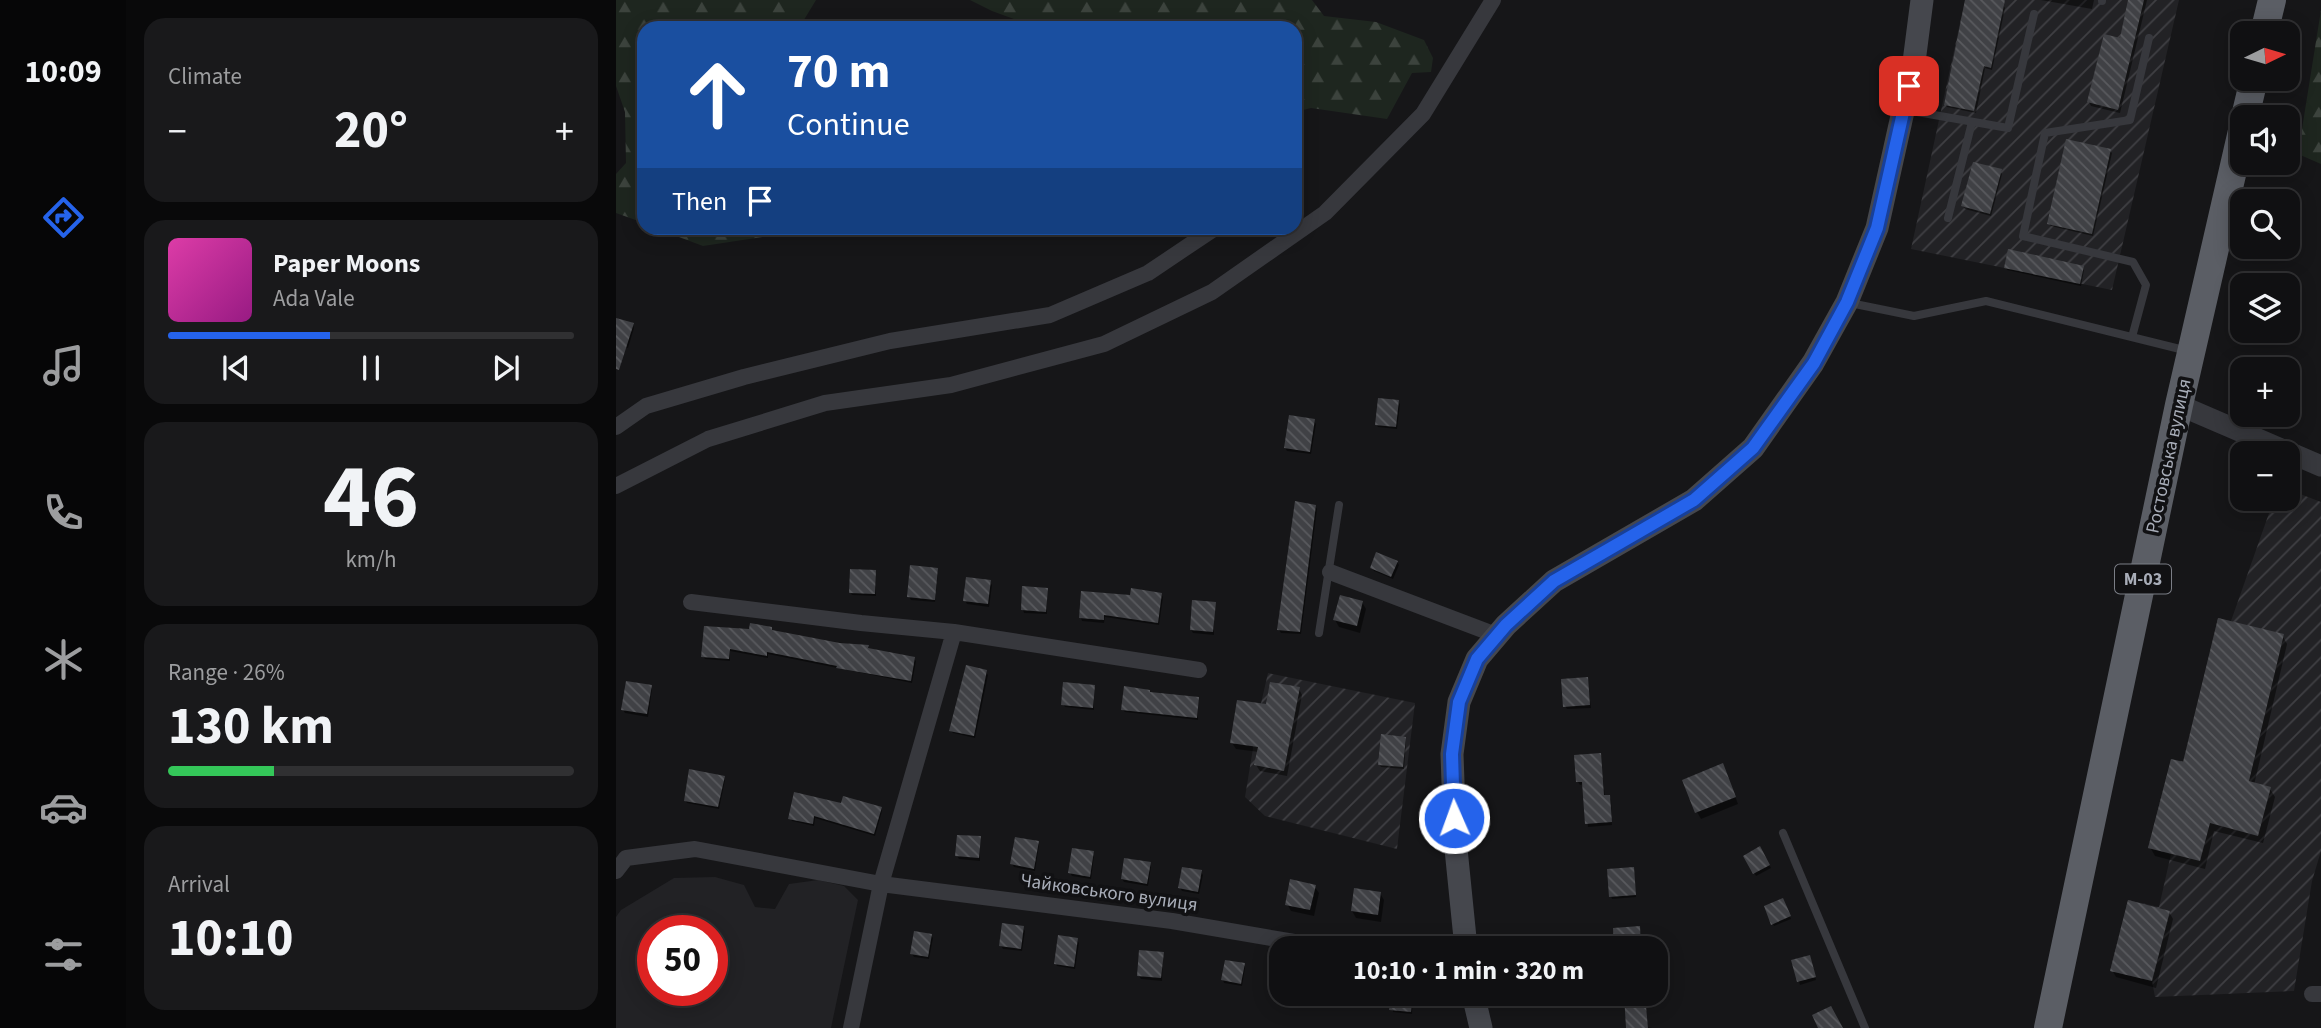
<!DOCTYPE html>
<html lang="en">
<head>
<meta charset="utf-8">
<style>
  :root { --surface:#101012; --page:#19191b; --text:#f1f3f6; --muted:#9c9d9f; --line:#303032; --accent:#2563eb }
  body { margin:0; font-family:"Source Sans 3",sans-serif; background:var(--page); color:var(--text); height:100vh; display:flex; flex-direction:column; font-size:26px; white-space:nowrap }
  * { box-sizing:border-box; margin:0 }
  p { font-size:23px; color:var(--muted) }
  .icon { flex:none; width:38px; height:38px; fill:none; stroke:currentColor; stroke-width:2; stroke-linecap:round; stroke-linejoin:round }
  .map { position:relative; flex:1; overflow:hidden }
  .side { display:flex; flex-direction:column; gap:18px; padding:18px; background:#09090a; width:490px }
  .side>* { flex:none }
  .banner { position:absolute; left:21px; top:21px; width:665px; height:214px; border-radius:21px; box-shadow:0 4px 18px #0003,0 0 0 2px var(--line); background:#1a4fa0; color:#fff; overflow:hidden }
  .needle { width:46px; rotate:85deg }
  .buttons { position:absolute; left:1614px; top:21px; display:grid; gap:14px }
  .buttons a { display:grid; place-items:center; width:70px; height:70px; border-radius:14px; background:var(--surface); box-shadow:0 4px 18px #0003,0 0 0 2px var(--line); font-size:35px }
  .speed { position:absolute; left:21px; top:915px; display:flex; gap:14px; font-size:35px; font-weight:700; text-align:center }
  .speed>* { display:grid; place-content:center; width:91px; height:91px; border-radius:50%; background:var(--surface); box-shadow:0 4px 18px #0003,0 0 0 2px var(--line); line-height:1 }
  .speed .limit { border:10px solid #d22; background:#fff; color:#111 }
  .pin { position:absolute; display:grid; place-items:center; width:60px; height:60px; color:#fff; margin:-30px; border-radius:14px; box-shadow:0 4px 10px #0006 }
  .me { position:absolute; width:77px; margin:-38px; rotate:358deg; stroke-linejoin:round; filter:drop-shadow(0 0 5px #0008) }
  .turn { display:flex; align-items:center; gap:24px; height:147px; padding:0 35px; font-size:32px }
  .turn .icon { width:91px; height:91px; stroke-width:2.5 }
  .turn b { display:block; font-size:49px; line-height:60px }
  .then { display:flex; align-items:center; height:66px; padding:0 35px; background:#0003; gap:14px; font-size:26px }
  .big { font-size:52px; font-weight:700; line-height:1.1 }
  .side .widget { flex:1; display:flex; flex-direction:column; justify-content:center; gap:10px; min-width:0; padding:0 24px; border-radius:21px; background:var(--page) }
  .side .dial { align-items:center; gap:0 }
  .dial b { font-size:91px; line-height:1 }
  .song { display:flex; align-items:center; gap:21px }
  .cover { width:84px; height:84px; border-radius:10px; background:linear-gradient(135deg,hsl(320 70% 55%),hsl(310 70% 35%)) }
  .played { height:7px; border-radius:4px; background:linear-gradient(90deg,var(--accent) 40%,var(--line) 40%) }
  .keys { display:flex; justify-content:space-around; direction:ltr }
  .heat { display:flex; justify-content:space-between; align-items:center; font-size:38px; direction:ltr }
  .charge { height:10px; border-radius:5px; background:linear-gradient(90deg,#34c759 26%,var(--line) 0) }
  .trip { position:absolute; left:653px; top:936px; width:399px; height:70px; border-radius:21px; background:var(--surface); box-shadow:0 4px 18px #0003,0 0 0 2px var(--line); font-weight:700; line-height:70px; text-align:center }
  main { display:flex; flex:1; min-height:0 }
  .dock { display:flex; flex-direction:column; width:126px; justify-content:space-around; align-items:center; background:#060607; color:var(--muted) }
  .dock .icon { width:49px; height:49px }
  .dock .active { color:var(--accent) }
  .dock b { font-size:32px; color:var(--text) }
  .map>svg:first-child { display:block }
</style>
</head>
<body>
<main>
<nav class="dock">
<b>10:09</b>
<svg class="icon active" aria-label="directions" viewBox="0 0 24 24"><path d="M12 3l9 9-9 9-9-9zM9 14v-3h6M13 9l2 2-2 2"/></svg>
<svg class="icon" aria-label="music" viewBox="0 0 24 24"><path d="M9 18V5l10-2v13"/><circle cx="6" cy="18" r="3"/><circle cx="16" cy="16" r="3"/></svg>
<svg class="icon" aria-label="phone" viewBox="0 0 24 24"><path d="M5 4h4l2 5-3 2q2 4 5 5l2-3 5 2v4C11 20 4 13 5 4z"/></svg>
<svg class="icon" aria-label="climate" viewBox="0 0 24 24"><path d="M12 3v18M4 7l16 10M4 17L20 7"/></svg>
<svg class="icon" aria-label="car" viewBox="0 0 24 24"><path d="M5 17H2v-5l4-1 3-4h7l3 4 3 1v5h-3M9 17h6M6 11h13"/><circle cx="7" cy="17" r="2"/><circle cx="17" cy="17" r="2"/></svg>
<svg class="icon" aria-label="filters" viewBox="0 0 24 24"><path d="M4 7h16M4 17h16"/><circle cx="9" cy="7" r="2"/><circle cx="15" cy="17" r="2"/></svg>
</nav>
<section class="side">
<div class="widget"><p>Climate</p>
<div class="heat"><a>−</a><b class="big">20°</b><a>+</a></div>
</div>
<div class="widget">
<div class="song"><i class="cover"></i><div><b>Paper Moons</b><p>Ada Vale</p></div></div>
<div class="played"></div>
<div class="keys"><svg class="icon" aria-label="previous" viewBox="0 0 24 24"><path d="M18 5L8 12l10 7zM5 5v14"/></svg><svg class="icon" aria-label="pause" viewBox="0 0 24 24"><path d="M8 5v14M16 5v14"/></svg><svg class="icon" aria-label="next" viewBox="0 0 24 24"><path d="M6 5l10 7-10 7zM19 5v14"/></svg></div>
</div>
<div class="widget dial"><b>46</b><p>km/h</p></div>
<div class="widget"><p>Range · 26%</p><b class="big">130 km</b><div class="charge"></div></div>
<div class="widget"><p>Arrival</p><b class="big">10:10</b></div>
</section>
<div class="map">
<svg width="1705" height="1028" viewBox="0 0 1705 1028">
  <defs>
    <pattern id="industrial-furrows" width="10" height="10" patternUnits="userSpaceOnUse" patternTransform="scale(1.75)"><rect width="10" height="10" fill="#222225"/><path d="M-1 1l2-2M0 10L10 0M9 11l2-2" fill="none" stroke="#3f3f43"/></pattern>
    <pattern id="forest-firs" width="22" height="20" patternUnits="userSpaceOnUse" patternTransform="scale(1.75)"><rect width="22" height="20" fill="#1e261f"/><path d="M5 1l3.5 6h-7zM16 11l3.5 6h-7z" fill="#3c433d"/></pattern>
    <pattern id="building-back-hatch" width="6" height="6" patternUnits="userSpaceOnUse" patternTransform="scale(1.75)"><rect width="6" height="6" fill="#404145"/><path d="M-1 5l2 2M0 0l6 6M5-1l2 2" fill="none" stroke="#595a5e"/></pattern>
  </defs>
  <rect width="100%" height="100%" fill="#161618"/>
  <path fill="#222225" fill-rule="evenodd" d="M99 877 128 885 139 907 159 909 173 884 202 880 228 886 242 900 215 1028H0V917L5 910 58 878ZM37 931H96V990H37Z"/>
  <path fill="url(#industrial-furrows)" d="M1349 0H1563L1496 290 1295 249Z
    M1671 489 1705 502V851L1696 881 1678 991 1539 997 1536 981 1494 971 1512 900 1543 907 1555 854 1532 848 1555 759 1570 762 1602 618 1615 621 1658 499H1671Z
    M652 673 799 703 781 849 649 816 629 797 643 712Z"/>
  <path fill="url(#forest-firs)" d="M0 0H200L183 28H28V223L0 213V174L10 163 9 112 0 86Z
    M354 0H696L708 16 760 22 808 40 817 58 815 72 796 73 771 119 695 108 679 112V28H423L376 11Z
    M1705 10V164L1682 154Z
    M39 228H184L185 231 87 246Z"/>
  <path fill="#0007" d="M1351 0H1364L1387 5 1389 8 1376 70 1369 68 1360 113 1331 107 1330 105Z
    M1425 0H1478L1476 9Z
    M1514 0H1531L1504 113 1475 106 1473 102 1505 40Z
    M1494 151 1496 153 1477 236 1435 226 1433 223Z
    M1384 171 1386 174 1375 216 1349 209 1347 206Z
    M343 228H370L344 230Z
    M1390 267H1466L1468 270 1465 286 1391 270Z
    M0 320 17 325 18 328 12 348 0 345Z
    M782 402 784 404 781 429 762 427 760 424Z
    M698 421 700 424 695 454 671 451 669 448Z
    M699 506 701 509 685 634 665 633 663 630Z
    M781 562 783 565 777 579 758 571 756 568Z
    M321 569 322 572 319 602 295 600 293 597Z
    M259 572 260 596 236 595 234 592Z
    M374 582 376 585 373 607 351 604 349 601Z
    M431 590V614L408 613 407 610Z
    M545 594 547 597 543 625 489 617 488 623 466 621 465 618 515 597Z
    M746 602 750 609 744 633 723 627 719 620Z
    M598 604V635L577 633 575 630Z
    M157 632 252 647 254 650 298 659 300 661 296 683 152 654V658L114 651V661L89 659 87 656Z
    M1666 635 1671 644 1638 785 1654 789 1659 797 1647 843 1598 831 1589 869 1539 856 1534 847 1569 764Z
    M370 672 372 675 359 738 337 733 335 731Z
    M971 679 975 708 951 709 949 706Z
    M34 686 36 689 32 717 9 713 7 710Z
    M478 686V710L449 707 447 704Z
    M683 689 686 695 671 776 644 771 640 765 643 752 620 749 616 743 651 706Z
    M535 694 582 699V720L509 712 507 710Z
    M789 739 790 742 788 769 765 767 763 764Z
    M984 755 989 797H993L995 799 996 825 972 827 968 784 964 785 962 782Z
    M1110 772 1122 804 1085 819 1081 812Z
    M108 778 109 780 103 809 71 803 69 800Z
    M227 805 265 808 266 811 259 836 199 818 198 826 176 821 174 818Z
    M364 838V861L343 859 341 856Z
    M422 842 423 845 419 871 398 867 396 864Z
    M1144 849 1155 868 1140 876 1129 857Z
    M476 853 478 856 475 879 456 876 454 873Z
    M534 864 535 867 532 886 508 882 506 879Z
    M1017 869 1020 897 996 899 995 896Z
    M585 872 587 875 583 894 566 891 564 888Z
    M698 886 703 893 698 916 675 911 671 904Z
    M764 893 768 900 765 922 740 918 736 911Z
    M1167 900 1175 919 1158 926 1157 924Z
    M1553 912 1557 919 1540 988 1500 977 1496 970Z
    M407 928 409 931 406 951 387 949 385 946Z
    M315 935 317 938 313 959 298 957 296 954Z
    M461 940 463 943 459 969 441 966 439 963Z
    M547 954 546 981 525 979 523 976Z
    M1195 960 1200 980 1184 985 1177 962Z
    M628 965 629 968 626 986 608 983 607 980Z
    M658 976 665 977V994H679L678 1002 658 1000Z
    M716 994H736L735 1003 718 1000Z
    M776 994H797L796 1014 777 1012Z
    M1004 994H1029L1032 1027 1036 1028H1012L1010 1007H1006L1005 1004Z"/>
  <path fill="url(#building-back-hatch)" d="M1349 0H1389L1375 68 1368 66 1358 111 1328 105Z
    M1512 0H1528L1502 110 1471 102 1488 34 1504 38Z
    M1450 139 1495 149 1476 234 1431 224Z
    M1357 162 1386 169 1374 214 1345 206Z
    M1392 249 1468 266 1464 284 1388 268Z
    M0 318 18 323 3 370 0 369Z
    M762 398 783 400 780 427 759 425Z
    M673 415 699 419 694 452 668 448Z
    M679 501 700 505 684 632 661 630Z
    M760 552 782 561 775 577 754 568Z
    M294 565 322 568 319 600 291 597Z
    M234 569 260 570 259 594 233 593Z
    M350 577 375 580 372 604 347 601Z
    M406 586 432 588 430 612 405 610Z
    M515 588 546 593 542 623 488 615V620L463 618 465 591 514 595Z
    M724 595 747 601 741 626 717 620Z
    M576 600 600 602 597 632 574 630Z
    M1602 618 1668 634 1633 781 1655 787 1642 836 1594 823 1584 861 1532 848 1555 759 1567 762Z
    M134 623 156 627V630L224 643 253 645 252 648 299 657 295 681 220 668 221 666 151 652V656L114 649 113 659 85 657 88 626 133 629Z
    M350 665 371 670 358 736 333 731Z
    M972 677 974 705 947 707 945 679Z
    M10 681 36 685 31 714 5 710Z
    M447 682 479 685 477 708 445 705Z
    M654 682 684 687 668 771 638 765 642 747 614 743 621 700 650 704Z
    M508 686 534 690V692L583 697 581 718 505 710Z
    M765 734 790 737 787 767 762 765Z
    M985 753 988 795H994L996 822 969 824 966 782H960L958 755Z
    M1107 763 1120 797 1079 813 1066 780Z
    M73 769 109 776 102 807 68 801Z
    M178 792 225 803 227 796 266 807 258 834 198 816 197 824 172 819Z
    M341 835 365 836 363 858 339 856Z
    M399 837 423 841 418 869 394 864Z
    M1144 846 1154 865 1137 874 1127 856Z
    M456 848 478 851 474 877 452 873Z
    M508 858 535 862 531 884 505 879Z
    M566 867 586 870 582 892 562 888Z
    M1018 867 1020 895 993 897 991 869Z
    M674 879 700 885 694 910 669 905Z
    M738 888 765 892 762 915 735 911Z
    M1167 898 1175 916 1155 925 1148 906Z
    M1512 900 1554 911 1536 981 1494 971Z
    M386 923 408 926 405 949 383 946Z
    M1024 926 1025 948H998L997 928Z
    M298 931 316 934 312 957 294 954Z
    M442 935 462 938 458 967 438 964Z
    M523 950 548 952 545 978 521 976Z
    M1194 955 1200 977 1181 982 1175 960Z
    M609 960 629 963 625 984 605 980Z
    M775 994H797L795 1012 773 1010Z
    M1008 994H1029L1032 1028H1010Z
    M1215 1006 1227 1028H1202L1196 1015Z"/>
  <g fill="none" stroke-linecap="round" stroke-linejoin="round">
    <path stroke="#37383d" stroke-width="8" d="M1486 1V0
      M1290 110 1392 128 1418 14
      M1332 218 1356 122
      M1234 303 1298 316 1370 301 1572 351
      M1516 337 1530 285 1517 262 1407 236 1429 133 1514 120 1533 38
      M703 633 723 505
      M1167 833 1249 1028"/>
    <path stroke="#37383d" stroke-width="16" d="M0 427 30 406 128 377 274 341 434 315 532 273 599 228
      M0 486 92 439 209 403 335 385 488 344 596 292 709 213 807 114 877 0
      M714 572 880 635
      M75 602 245 623 338 632 583 670
      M0 871 10 858 79 849 265 884 556 921 714 948
      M1696 994H1705
      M235 1028 265 884 338 632"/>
    <path stroke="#37383d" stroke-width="21" d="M1563 405 1705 466"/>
    <path stroke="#45474d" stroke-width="23" d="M850 948 839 839 836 754 843 702 861 659 890 625 938 581 1078 500 1137 448 1197 363 1231 302 1261 228 1298 62 1306 0
      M857 994 865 1028"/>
    <path stroke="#5b5e65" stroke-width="28" d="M1648 33 1656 0
      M1629 117 1638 79
      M1432 1028 1563 405 1626 131"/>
  </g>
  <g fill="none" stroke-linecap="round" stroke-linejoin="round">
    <g stroke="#184099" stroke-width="18">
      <path id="route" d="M838 818 836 754 843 702 861 659 890 625 938 581 1078 500 1137 448 1198 363 1231 302 1261 228 1293 86"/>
    </g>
    <use href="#route" stroke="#2563eb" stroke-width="12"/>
  </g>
  <g text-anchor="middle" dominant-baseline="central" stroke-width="7" stroke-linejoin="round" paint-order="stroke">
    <rect fill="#111113" stroke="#7b7e86" stroke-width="2" x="1499" y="564.5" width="56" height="29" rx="5"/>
    <g font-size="18" font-weight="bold" fill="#a8adb8">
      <text x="1527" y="579">М-03</text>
    </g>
    <g font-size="19" fill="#a8adb8" stroke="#111113">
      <text transform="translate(1553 456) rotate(-78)">Ростовська вулиця</text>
      <text transform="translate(493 893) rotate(8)">Чайковського вулиця</text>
    </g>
  </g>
</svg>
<div class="buttons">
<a><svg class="needle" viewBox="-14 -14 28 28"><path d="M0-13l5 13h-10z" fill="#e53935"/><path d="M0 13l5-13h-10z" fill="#9c9d9f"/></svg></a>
<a><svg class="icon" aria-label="sound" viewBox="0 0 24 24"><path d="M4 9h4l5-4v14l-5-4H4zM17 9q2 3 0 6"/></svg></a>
<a><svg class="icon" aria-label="search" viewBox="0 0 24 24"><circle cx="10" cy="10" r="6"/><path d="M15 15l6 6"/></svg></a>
<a><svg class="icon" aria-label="layers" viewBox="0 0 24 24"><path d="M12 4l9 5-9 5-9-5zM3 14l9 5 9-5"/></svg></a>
<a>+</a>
<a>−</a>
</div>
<div class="speed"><div class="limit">50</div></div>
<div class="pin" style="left:1293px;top:86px;background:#d93025"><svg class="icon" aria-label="arrive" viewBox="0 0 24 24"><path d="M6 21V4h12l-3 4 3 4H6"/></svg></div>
<svg class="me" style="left:838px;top:818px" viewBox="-20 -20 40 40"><circle r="17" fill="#2563eb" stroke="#fff" stroke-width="3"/><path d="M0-11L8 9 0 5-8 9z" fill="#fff"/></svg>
<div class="trip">10:10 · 1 min · 320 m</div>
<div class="banner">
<div class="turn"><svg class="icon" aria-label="ahead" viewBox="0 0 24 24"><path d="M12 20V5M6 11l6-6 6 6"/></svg><div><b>70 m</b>Continue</div></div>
<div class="then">Then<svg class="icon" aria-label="arrive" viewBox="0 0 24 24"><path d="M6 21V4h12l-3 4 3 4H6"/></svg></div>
</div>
</div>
</main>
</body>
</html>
